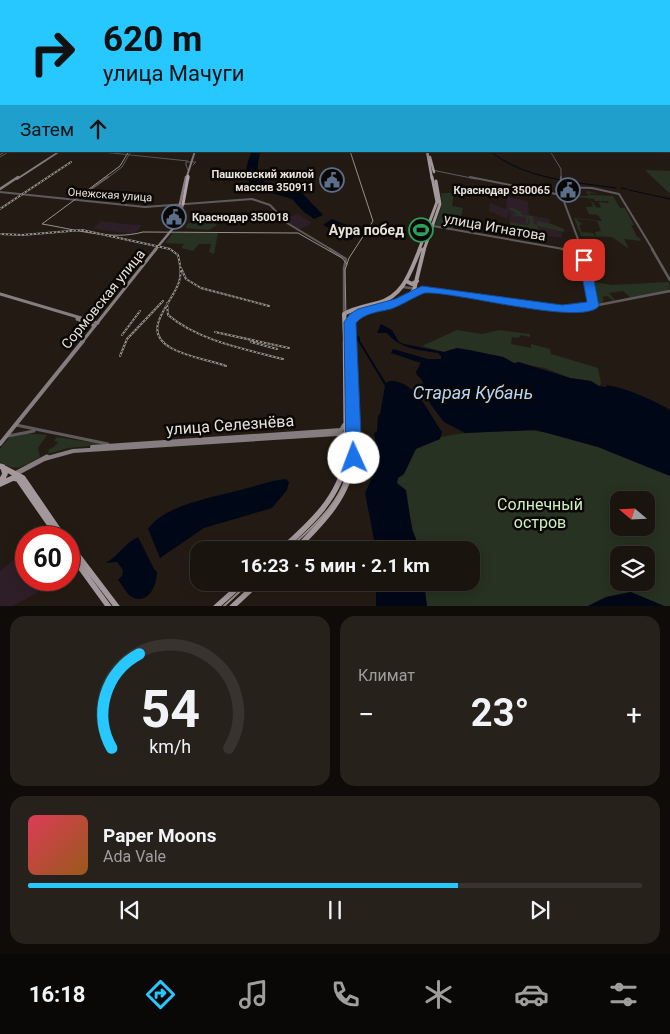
<!DOCTYPE html>
<html lang="ru">
<head>
<meta charset="utf-8">
<style>
  :root { --surface:#1a140e; --page:#27211c; --text:#f1f3f6; --muted:#9f9e9e; --line:#38332e; --accent:#27c8ff }
  body { margin:0; font-family:Roboto,sans-serif; background:var(--page); color:var(--text); height:100vh; display:flex; flex-direction:column; font-size:19px; white-space:nowrap }
  * { box-sizing:border-box; margin:0 }
  p { font-size:16px; color:var(--muted) }
  .icon { flex:none; width:28px; height:28px; fill:none; stroke:currentColor; stroke-width:2; stroke-linecap:round; stroke-linejoin:round }
  .map { position:relative; height:606px; overflow:hidden }
  .side { display:flex; flex-direction:column; gap:10px; padding:10px; background:#0e0b08; flex:1 }
  .side>* { flex:none }
  .banner { position:absolute; left:0px; top:0px; width:670px; height:152px; box-shadow:0 2px 12px #0003,0 0 0 1px var(--line); background:#27c8ff; color:#111; overflow:hidden }
  .needle { width:32px; rotate:289deg }
  .buttons { position:absolute; left:610px; top:491px; display:grid; gap:10px }
  .buttons a { display:grid; place-items:center; width:45px; height:45px; border-radius:10px; background:var(--surface); box-shadow:0 2px 12px #0003,0 0 0 1px var(--line); font-size:25px }
  .speed { position:absolute; left:15px; top:526px; display:flex; gap:10px; font-size:25px; font-weight:700; text-align:center }
  .speed>* { display:grid; place-content:center; width:65px; height:65px; border-radius:50%; background:var(--surface); box-shadow:0 2px 12px #0003,0 0 0 1px var(--line); line-height:1 }
  .speed .limit { border:8px solid #d22; background:#fff; color:#111 }
  .pin { position:absolute; display:grid; place-items:center; width:42px; height:42px; color:#fff; margin:-21px; border-radius:10px; box-shadow:0 2px 8px #0006 }
  .me { position:absolute; width:55px; margin:-28px; rotate:358deg; stroke-linejoin:round; filter:drop-shadow(0 0 4px #0008) }
  .turn { display:flex; align-items:center; gap:18px; height:105px; padding:0 20px; font-size:22px }
  .turn .icon { width:65px; height:65px; stroke-width:2.5 }
  .turn b { display:block; font-size:35px; line-height:42px }
  .then { display:flex; align-items:center; height:48px; padding:0 20px; background:#0003; gap:10px; font-size:19px }
  .big { font-size:38px; font-weight:700; line-height:1.1 }
  .side .widget { flex:1; display:flex; flex-direction:column; justify-content:center; gap:8px; min-width:0; padding:0 18px; border-radius:15px; background:var(--page) }
  .side .dial { align-items:center; gap:0 }
  .dial svg { height:130px; overflow:visible; fill:none; stroke:var(--line); stroke-width:7; stroke-linecap:round; text-anchor:middle }
  .dial text { fill:var(--text); stroke:none }
  .song { display:flex; align-items:center; gap:15px }
  .cover { width:60px; height:60px; border-radius:8px; background:linear-gradient(135deg,hsl(350 70% 55%),hsl(30 70% 35%)) }
  .played { height:5px; border-radius:2px; background:linear-gradient(90deg,var(--accent) 70%,var(--line) 70%) }
  .keys { display:flex; justify-content:space-around; direction:ltr }
  .heat { display:flex; justify-content:space-between; align-items:center; font-size:28px; direction:ltr }
  .side .tiles { flex:1; display:grid; gap:10px; grid-template-columns:1fr 1fr }
  .widget:last-child { grid-column:span 2 }
  .trip { position:absolute; left:190px; top:541px; width:290px; height:50px; border-radius:15px; background:var(--surface); box-shadow:0 2px 12px #0003,0 0 0 1px var(--line); font-weight:700; line-height:50px; text-align:center }
  .tab-bar { display:flex; height:80px; justify-content:space-around; align-items:center; background:#0a0806; color:var(--muted) }
  .tab-bar .icon { width:35px; height:35px }
  .tab-bar .active { color:var(--accent) }
  .tab-bar b { font-size:22px; color:var(--text) }
  .map>svg:first-child { display:block }
</style>
</head>
<body>
<div class="map">
<svg width="670" height="607" viewBox="0 0 670 607">
  <rect width="100%" height="100%" fill="#231b13"/>
  <path fill="#2e1e28" d="M507 197 528 201 529 215 549 219 551 228 561 230 562 238 538 234V230L510 226 509 211 507 219 489 211 490 203 506 209Z
    M298 214 311 222 309 225 299 229 288 223 285 218Z
    M101 221 134 225H142L134 234 93 229Z
    M26 550V580H54L40 591 13 606H0V571Z"/>
  <path fill="#273222" fill-rule="evenodd" d="M645 170 670 171V194Z
    M588 191 598 194 589 193 590 195 613 196 620 208H625L634 225H631L637 237 642 239H640L641 241 624 239 629 249 612 237 581 236 574 218 602 221 598 215 589 214 586 207H593L591 200 596 207 601 208 599 202 609 203 608 201H595L594 199 569 196 567 193 569 195 589 196 586 192ZM576 219 597 221 601 231 595 232 596 237 593 233 582 232 583 235 579 226 582 224Z
    M441 193H454L452 206 463 208 461 216 456 215 453 229 435 226 442 204Z
    M508 208H513L521 212 522 215 533 216 534 224 537 225V221L552 224 564 229V232L538 226V230L510 227V222L528 225 530 221 528 218V223L526 224V217L511 215 517 214Z
    M194 221H212L217 225 209 230 186 228 187 224Z
    M173 233H218L214 254 209 252 211 244H199L193 251 181 248 184 244 165 243Z
    M590 281 612 285 669 282 670 288 667 291 631 298 623 291 609 293 616 301 612 300 607 296 602 297 604 300 602 303 597 304 593 301Z
    M457 330 482 334 499 330 530 334V337L520 335 519 338 512 337 511 344 531 348V344L550 349 551 354 598 368 601 383 599 386 591 381 570 378 545 368 514 363 503 357 473 351 452 349 444 352 422 346Z
    M528 430 549 433 598 447 670 476V606H664L630 592 606 597 588 606H427L424 583 471 582V550H420L418 543 413 532 411 520 397 483 398 478C410 471 408 455 418 447 442 429 498 433 528 430ZM619 500H646V528H619ZM619 555H646V582H619Z
    M20 433 47 435 38 448 40 457C23 466 17 473 0 462V449L9 438Z
    M57 437 101 444V445L68 448 48 454 49 449 54 447 58 442 54 441Z"/>
  <path fill="#000717" d="M252 151H261C256 166 255 178 270 186L265 193C242 184 243 171 252 151Z
    M275 189 301 192 323 215 314 219 304 212 292 199 272 193Z
    M332 219 358 230 352 240 323 225Z
    M381 324 392 330 399 342 404 344 444 352 457 348 469 350 503 357 514 363 519 362 570 378 591 381 599 386 606 387 607 385C629 389 651 399 670 410V476L598 447 536 430 465 433 444 422 431 405 425 393 422 380 417 375 416 372 421 363 391 353 393 349 428 359H441V356L438 353C419 350 400 349 387 333H377Z
    M356 335 360 337V341L386 383 389 381C415 379 429 413 442 432L440 439 416 449 404 474 398 478 397 483 406 490 412 529 420 550H376L365 493 375 471 376 446 374 433 377 431 378 416 380 414 385 386 358 341 355 340Z
    M286 479 289 482 287 490 272 508 204 528 160 558 148 529C165 504 216 497 244 489 257 486 272 480 286 479Z
    M138 537 154 569 157 572C157 585 148 607 130 596 126 592 122 585 118 580L122 576 123 570 117 562 106 563C118 556 125 543 138 537Z
    M376 583H424L427 606H376Z
    M631 592 664 606H588L606 597Z"/>
  <g fill="none" stroke-linecap="round" stroke-linejoin="round">
    <path stroke="#000717" stroke-width="1" d="M490 151C524 179 574 182 616 188
      M621 188 627 189
      M629 190 670 199"/>
    <path stroke="#605a5d" stroke-width="1" d="M93 151 188 161
      M550 151 561 169V179
      M0 157 10 151
      M186 165V162H196L193 165
      M186 165 188 170
      M432 170 476 179
      M106 179 122 167 131 151"/>
    <path stroke="#605a5d" stroke-width="2" d="M470 177 561 195
      M561 177 560 191 582 250
      M559 187 592 188 619 194 653 250
      M0 192 145 207 252 199 270 205 287 223 332 250
      M77 199 108 177
      M433 226 569 250"/>
    <path stroke="#605a5d" stroke-width="2.5" d="M330 249 346 259 344 268V314
      M562 249 583 253
      M581 249 593 306
      M652 249 670 280
      M403 287 562 309 593 306 670 291
      M411 296 421 290"/>
    <path stroke="#605a5d" stroke-width="3" d="M16 425 108 444
      M8 436 34 431"/>
    <path stroke="#867d81" stroke-width="2" d="M17 179 60 151
      M186 179 195 151"/>
    <path stroke="#867d81" stroke-width="2.5" d="M0 189 18 177
      M177 225 183 204
      M155 250 175 226 186 177"/>
    <path stroke="#867d81" stroke-width="3" d="M0 294 98 323
      M77 319 95 326
      M80 320 83 339
      M82 342 156 249"/>
    <path stroke="#867d81" stroke-width="4" d="M0 444 83 341
      M92 447 341 430 344 425
      M44 459 73 451 353 433"/>
    <path stroke="#867d81" stroke-width="5" d="M15 474 47 457"/>
    <path stroke="#a4989d" stroke-width="2.5" d="M427 151 432 179
      M430 157 434 172"/>
    <path stroke="#a4989d" stroke-width="3" d="M419 250 437 202 432 177
      M424 250 440 204 436 181"/>
    <path stroke="#a4989d" stroke-width="4" d="M406 281 412 284 417 281
      M349 322 362 312 405 300 414 290 424 249
      M349 322 350 342
      M345 342 344 314C354 308 367 306 378 303 404 296 410 272 420 249"/>
    <path stroke="#a4989d" stroke-width="4.5" d="M345 341 346 459
      M350 341 353 459"/>
    <path stroke="#a4989d" stroke-width="5.5" d="M0 466 23 478 64 538
      M0 483 5 474 3 467
      M0 484 13 478 18 479 59 538
      M69 544 117 607
      M281 550C309 525 341 497 346 457
      M295 550C321 524 350 496 353 457
      M69 552 109 607
      M216 607 244 582
      M232 607 259 582"/>
    <path stroke="#b2a4aa" stroke-width="2.5" d="M188 179V176"/>
    <path stroke="#b2a4aa" stroke-width="3" d="M183 204 188 177"/>
    <path stroke="#97918a" stroke-width="1" d="M129 151 120 166 42 224C74 229 111 241 143 232L298 233 342 258 347 264
      M349 459 345 270 349 258 373 221 350 151"/>
    <path stroke="#97918a" stroke-width="2" d="M287 550C313 527 350 496 349 457
      M223 607 250 582"/>
    <g stroke="#97918a" stroke-width="2">
      <path id="rail" d="M0 97 1 95
        M0 154 5 151
        M0 209 71 162
        M0 234 22 235 82 230 170 249 178 255C180 264 182 273 179 282 172 304 139 330 171 348 187 357 208 360 226 366
        M181 268 186 279 201 288 269 306
        M167 303 168 315C199 341 245 349 283 359
        M215 332 289 348
        M122 335 140 311
        M251 342 277 349
        M120 356 127 339 163 301"/>
    </g>
    <use href="#rail" stroke="#0a0704" stroke-width="1" stroke-dasharray="2" stroke-linecap="butt"/>
  </g>
  <linearGradient id="sky" x2="0" y2="1"><stop stop-color="#130f0a"/><stop offset="0.48" stop-color="#3f3f44"/><stop offset="1" stop-color="#3f3f44" stop-opacity="0"/></linearGradient>
  <rect width="670" height="162" fill="url(#sky)"/>
  <path fill="#1a73e8" stroke="#114b97" d="M584 257 590 260 599 306C583 327 455 291 425 293 420 294 400 306 391 309 379 312 364 313 356 323L362 458 360 464 354 466 348 464 346 458 344 322 350 314 358 309 395 299 422 286 562 305 587 302 579 260Z"/>
  <defs>
    <g id="civic-ring" transform="scale(1.25)"><circle r="9.5" fill="#0a0704" stroke="#5c6f8a" stroke-width="1.5"/><path d="M-.6-6.5H3V-4.5H.6V-3L4-1V1h2V6H-6V1h2V-1L-.6-3ZM-1.2 2.5V6h2.4V2.5Z" fill="#5c6f8a"/></g>
    <g id="stadium-ring" transform="scale(1.25)"><circle r="9.5" fill="#0a0704" stroke="#2e9e5b" stroke-width="1.5"/><path d="M0-5a6.5 5 0 1 0 0 10a6.5 5 0 1 0 0-10ZM-3.5-1.8h7v3.6h-7Z" fill="#2e9e5b"/></g>
  </defs>
  <g fill-rule="evenodd">
    <use href="#civic-ring" x="332" y="180"/>
    <use href="#civic-ring" x="568" y="190"/>
    <use href="#civic-ring" x="174" y="217"/>
    <use href="#stadium-ring" x="421" y="230"/>
  </g>
  <g text-anchor="middle" dominant-baseline="central" stroke-width="5" stroke-linejoin="round" paint-order="stroke">
    <g font-size="11" font-weight="bold" fill="#e6e1db" stroke="#0a0704" text-anchor="end">
      <text x="314" y="174">Пашковский жилой<tspan x="314" dy="13">массив 350911</tspan></text>
      <text x="550" y="190">Краснодар 350065</text>
      <text x="192" y="217" text-anchor="start">Краснодар 350018</text>
    </g>
    <g font-size="11" fill="#e6e1db" stroke="#0a0704">
      <text transform="translate(110 195) rotate(4)">Онежская улица</text>
    </g>
    <g font-size="14" fill="#e6e1db" stroke="#0a0704">
      <text transform="translate(495 227) rotate(10)">улица Игнатова</text>
      <text transform="translate(103 299) rotate(-51)">Сормовская улица</text>
    </g>
    <g font-size="14" font-weight="bold" fill="#e6e1db" stroke="#0a0704" text-anchor="end">
      <text x="404" y="230">Аура побед</text>
    </g>
    <g font-size="16" fill="#e6e1db" stroke="#0a0704">
      <text transform="translate(230 425) rotate(-4)">улица Селезнёва</text>
    </g>
    <g font-size="16" fill="#ceefbe" stroke="#0a0704">
      <text x="540" y="504">Солнечный<tspan x="540" dy="18">остров</tspan></text>
    </g>
    <g font-size="18" font-style="italic" fill="#b6d5f7" stroke="#0a0704">
      <text x="473" y="392">Старая Кубань</text>
    </g>
  </g>
</svg>
<div class="buttons">
<a><svg class="needle" viewBox="-14 -14 28 28"><path d="M0-13l5 13h-10z" fill="#e53935"/><path d="M0 13l5-13h-10z" fill="#9f9e9e"/></svg></a>
<a><svg class="icon" aria-label="layers" viewBox="0 0 24 24"><path d="M12 4l9 5-9 5-9-5zM3 14l9 5 9-5"/></svg></a>
</div>
<div class="speed"><div class="limit">60</div></div>
<div class="pin" style="left:584px;top:260px;background:#d93025"><svg class="icon" aria-label="arrive" viewBox="0 0 24 24"><path d="M6 21V4h12l-3 4 3 4H6"/></svg></div>
<svg class="me" style="left:354px;top:458px" viewBox="-20 -20 40 40"><circle r="19" fill="#fff"/><path d="M0-13L10 11 0 6-10 11z" fill="#1a73e8"/></svg>
<div class="trip">16:23 · 5 мин · 2.1 km</div>
<div class="banner">
<div class="turn"><svg class="icon" aria-label="right" viewBox="0 0 24 24"><path d="M7 20v-9h11M14 6l5 5-5 5"/></svg><div><b>620 m</b>улица Мачуги</div></div>
<div class="then">Затем<svg class="icon" aria-label="ahead" viewBox="0 0 24 24"><path d="M12 20V5M6 11l6-6 6 6"/></svg></div>
</div>
</div>
<section class="side">
<div class="tiles">
<div class="widget dial"><svg viewBox="0 0 100 80">
<path d="M14 69A42 42 0 1 1 86 69"/>
<path d="M14 69A42 42 0 0 1 31 11" stroke="#27c8ff"/>
<text x="50" y="56" font-size="32" font-weight="700">54</text>
<text x="50" y="72" font-size="11">km/h</text>
</svg></div>
<div class="widget"><p>Климат</p>
<div class="heat"><a>−</a><b class="big">23°</b><a>+</a></div>
</div>
<div class="widget">
<div class="song"><i class="cover"></i><div><b>Paper Moons</b><p>Ada Vale</p></div></div>
<div class="played"></div>
<div class="keys"><svg class="icon" aria-label="previous" viewBox="0 0 24 24"><path d="M18 5L8 12l10 7zM5 5v14"/></svg><svg class="icon" aria-label="pause" viewBox="0 0 24 24"><path d="M8 5v14M16 5v14"/></svg><svg class="icon" aria-label="next" viewBox="0 0 24 24"><path d="M6 5l10 7-10 7zM19 5v14"/></svg></div>
</div>
</div>
</section>
<nav class="tab-bar">
<b>16:18</b>
<svg class="icon active" aria-label="directions" viewBox="0 0 24 24"><path d="M12 3l9 9-9 9-9-9zM9 14v-3h6M13 9l2 2-2 2"/></svg>
<svg class="icon" aria-label="music" viewBox="0 0 24 24"><path d="M9 18V5l10-2v13"/><circle cx="6" cy="18" r="3"/><circle cx="16" cy="16" r="3"/></svg>
<svg class="icon" aria-label="phone" viewBox="0 0 24 24"><path d="M5 4h4l2 5-3 2q2 4 5 5l2-3 5 2v4C11 20 4 13 5 4z"/></svg>
<svg class="icon" aria-label="climate" viewBox="0 0 24 24"><path d="M12 3v18M4 7l16 10M4 17L20 7"/></svg>
<svg class="icon" aria-label="car" viewBox="0 0 24 24"><path d="M5 17H2v-5l4-1 3-4h7l3 4 3 1v5h-3M9 17h6M6 11h13"/><circle cx="7" cy="17" r="2"/><circle cx="17" cy="17" r="2"/></svg>
<svg class="icon" aria-label="filters" viewBox="0 0 24 24"><path d="M4 7h16M4 17h16"/><circle cx="9" cy="7" r="2"/><circle cx="15" cy="17" r="2"/></svg>
</nav>
</body>
</html>
